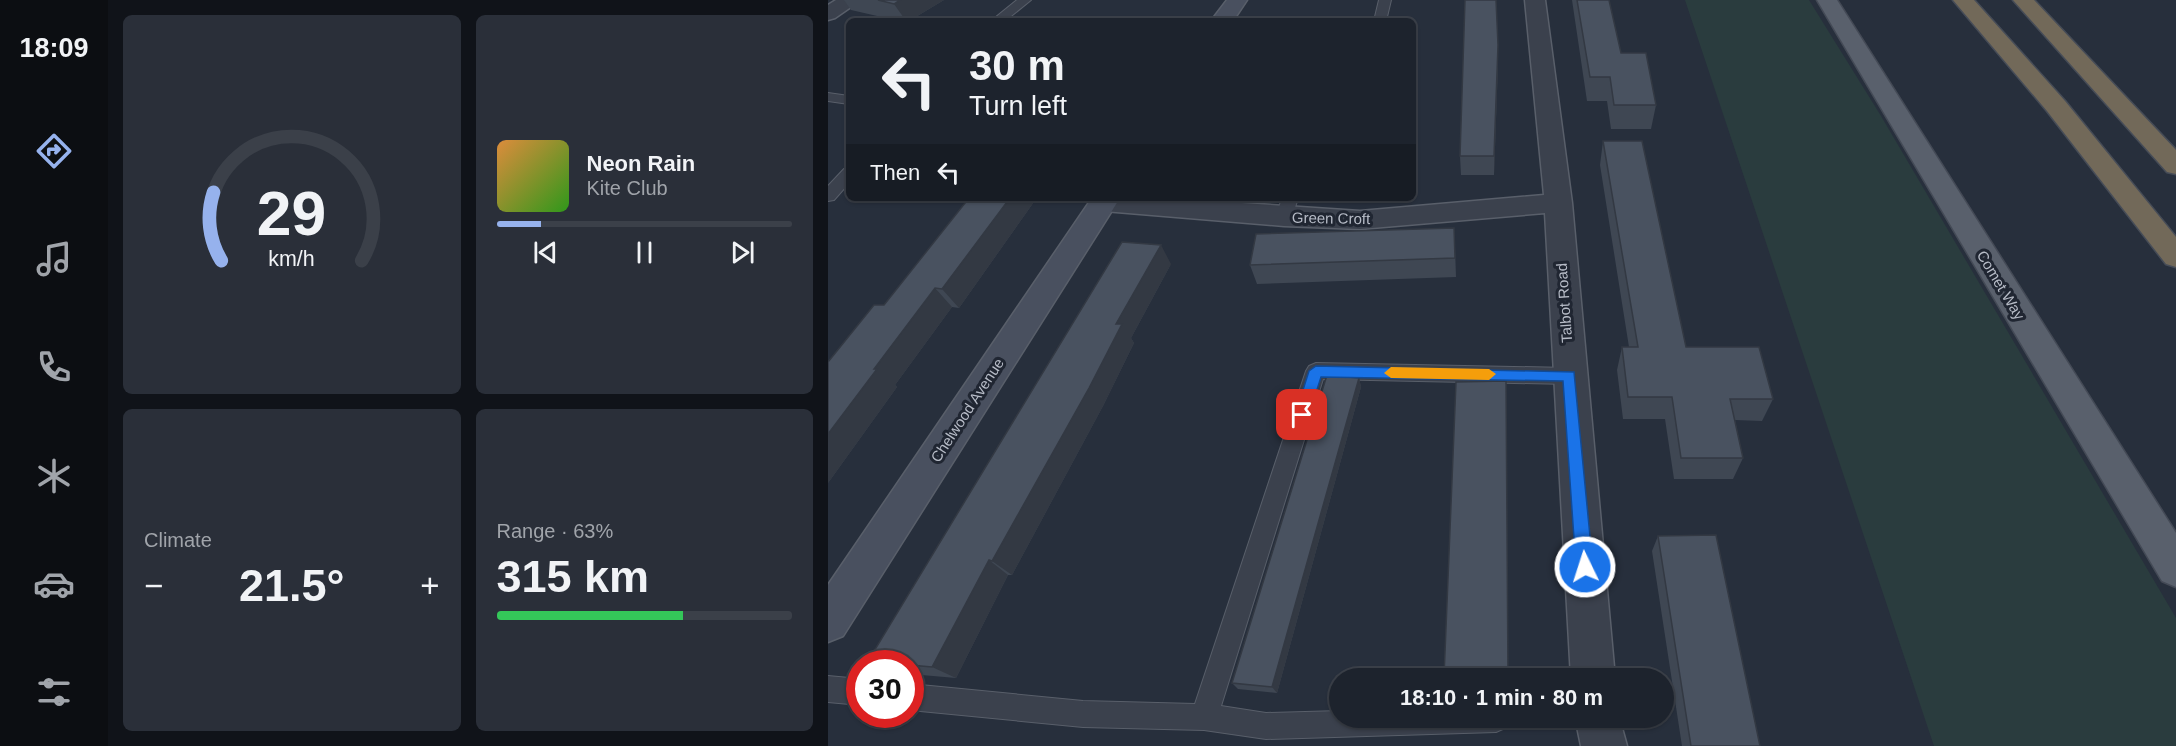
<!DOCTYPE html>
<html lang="en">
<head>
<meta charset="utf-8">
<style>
  :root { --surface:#1d232d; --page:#2a2f39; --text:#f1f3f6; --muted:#a0a4aa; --line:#3b4049; --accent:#96b2ed }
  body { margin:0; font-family:Arial,sans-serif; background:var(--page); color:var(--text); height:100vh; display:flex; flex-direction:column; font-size:22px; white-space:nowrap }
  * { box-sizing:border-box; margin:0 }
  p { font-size:20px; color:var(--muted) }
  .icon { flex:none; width:33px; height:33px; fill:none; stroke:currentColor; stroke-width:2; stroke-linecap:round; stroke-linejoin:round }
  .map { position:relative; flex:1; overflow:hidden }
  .sheet { display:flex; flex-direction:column; gap:15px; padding:15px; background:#101319; width:720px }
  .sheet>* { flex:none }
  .banner { position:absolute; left:18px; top:18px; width:570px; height:183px; border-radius:9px; box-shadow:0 2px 4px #0004,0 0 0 2px var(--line); background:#1d232d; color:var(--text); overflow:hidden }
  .speed { position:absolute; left:18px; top:650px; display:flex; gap:12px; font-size:30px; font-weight:700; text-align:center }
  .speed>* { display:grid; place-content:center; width:78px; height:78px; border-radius:50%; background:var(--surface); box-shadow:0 2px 4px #0004,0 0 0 2px var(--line); line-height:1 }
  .speed .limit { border:9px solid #d22; background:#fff; color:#111 }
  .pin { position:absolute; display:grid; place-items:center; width:51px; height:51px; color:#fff; margin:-26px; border-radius:12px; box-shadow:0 3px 9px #0006 }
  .me { position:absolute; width:66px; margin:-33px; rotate:356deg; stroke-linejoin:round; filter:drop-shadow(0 0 4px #0008) }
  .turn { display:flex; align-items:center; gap:21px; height:126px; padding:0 24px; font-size:27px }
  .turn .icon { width:78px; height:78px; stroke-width:2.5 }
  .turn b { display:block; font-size:42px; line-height:51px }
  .then { display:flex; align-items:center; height:57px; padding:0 24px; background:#0003; gap:12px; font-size:22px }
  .big { font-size:45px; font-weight:700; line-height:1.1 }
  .sheet .card { flex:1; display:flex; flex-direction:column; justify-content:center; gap:9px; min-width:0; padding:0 21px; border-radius:9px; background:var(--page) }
  .sheet .dial { align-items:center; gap:0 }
  .dial svg { height:156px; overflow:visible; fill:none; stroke:var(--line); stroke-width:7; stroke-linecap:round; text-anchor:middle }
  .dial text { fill:var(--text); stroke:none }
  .song { display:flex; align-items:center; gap:18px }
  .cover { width:72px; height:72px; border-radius:9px; background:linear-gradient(135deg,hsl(30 70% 55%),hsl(110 70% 35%)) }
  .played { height:6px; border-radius:3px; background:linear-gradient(90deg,var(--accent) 15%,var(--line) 15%) }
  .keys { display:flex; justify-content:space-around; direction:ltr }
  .heat { display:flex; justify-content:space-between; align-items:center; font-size:33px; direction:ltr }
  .charge { height:9px; border-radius:4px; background:linear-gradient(90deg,#34c759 63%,var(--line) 0) }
  .sheet .tiles { flex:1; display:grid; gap:15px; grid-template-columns:repeat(2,1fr) }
  .trip { position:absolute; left:501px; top:668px; width:345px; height:60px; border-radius:30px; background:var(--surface); box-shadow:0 2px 4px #0004,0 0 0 2px var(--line); font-weight:700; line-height:60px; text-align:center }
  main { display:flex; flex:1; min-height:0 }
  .tab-bar { display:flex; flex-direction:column; width:108px; justify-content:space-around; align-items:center; background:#0c0e12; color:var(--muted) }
  .tab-bar .icon { width:42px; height:42px }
  .tab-bar .selected { color:var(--accent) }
  .tab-bar b { font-size:27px; color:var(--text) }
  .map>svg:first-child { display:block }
</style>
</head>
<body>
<main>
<nav class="tab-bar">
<b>18:09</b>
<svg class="icon selected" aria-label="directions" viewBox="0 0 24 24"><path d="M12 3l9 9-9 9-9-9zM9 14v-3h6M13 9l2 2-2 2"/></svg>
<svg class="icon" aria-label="music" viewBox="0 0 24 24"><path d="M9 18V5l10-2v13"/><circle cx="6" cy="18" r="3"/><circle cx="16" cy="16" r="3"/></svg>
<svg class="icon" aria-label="phone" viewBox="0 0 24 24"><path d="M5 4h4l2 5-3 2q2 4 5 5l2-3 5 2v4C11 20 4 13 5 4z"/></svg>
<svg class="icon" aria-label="climate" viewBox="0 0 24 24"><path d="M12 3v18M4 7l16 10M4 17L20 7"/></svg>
<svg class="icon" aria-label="car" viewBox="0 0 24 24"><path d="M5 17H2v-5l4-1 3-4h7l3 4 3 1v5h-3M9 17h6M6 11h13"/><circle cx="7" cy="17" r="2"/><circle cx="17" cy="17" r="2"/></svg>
<svg class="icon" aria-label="filters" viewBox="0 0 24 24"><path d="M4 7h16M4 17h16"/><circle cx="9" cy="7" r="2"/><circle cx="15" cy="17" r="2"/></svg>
</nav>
<section class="sheet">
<div class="tiles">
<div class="card dial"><svg viewBox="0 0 100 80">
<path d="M14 69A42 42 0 1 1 86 69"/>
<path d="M14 69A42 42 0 0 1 10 34" stroke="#96b2ed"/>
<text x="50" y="56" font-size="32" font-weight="700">29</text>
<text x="50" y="72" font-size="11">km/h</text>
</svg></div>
<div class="card">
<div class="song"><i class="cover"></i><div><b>Neon Rain</b><p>Kite Club</p></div></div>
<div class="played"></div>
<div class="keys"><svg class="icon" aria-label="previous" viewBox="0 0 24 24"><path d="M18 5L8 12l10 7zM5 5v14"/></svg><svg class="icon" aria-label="pause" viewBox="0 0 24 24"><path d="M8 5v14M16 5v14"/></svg><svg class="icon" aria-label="next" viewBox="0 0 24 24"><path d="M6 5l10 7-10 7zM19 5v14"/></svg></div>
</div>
<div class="card"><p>Climate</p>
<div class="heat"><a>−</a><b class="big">21.5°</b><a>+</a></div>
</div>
<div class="card"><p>Range · 63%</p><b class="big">315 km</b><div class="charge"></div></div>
</div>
</section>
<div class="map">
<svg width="1348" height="746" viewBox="0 0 1348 746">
  <rect width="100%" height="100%" fill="#272f3c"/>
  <path fill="#2a3c3e" d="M857 0H981L1053 116 1348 618V746H1106Z"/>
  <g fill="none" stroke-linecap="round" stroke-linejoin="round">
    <g stroke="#595f6a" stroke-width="2">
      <path id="lane" d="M189 0H203L177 21H163Z
        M551 0H563L558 21H546Z
        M0 93 21 96V104L0 101Z
        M21 168V183L6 200 0 201V186L16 169Z
        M454 198H470L464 217 456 223 448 217Z
        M488 363 741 368 748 370 751 376 748 382 741 384 495 379 393 706 438 713 512 711V717H680L677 728 668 732 438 739 376 730 255 727 82 710V684L255 701 367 704 478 371 481 366Z
        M0 676 32 679V705L0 702Z"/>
    </g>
    <g stroke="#595f6a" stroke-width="3">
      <path id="street" d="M8 0H33L7 18 0 20V5Z
        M697 0H717L744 203 787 678H743L717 213 532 229 456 226 276 211 266 208 262 202 265 198H338L532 211 716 195Z
        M747 717H791L799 746H753Z"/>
    </g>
    <g stroke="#595f6a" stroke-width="3">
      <path id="secondary" d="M399 0H419L405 21H383Z
        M264 198H292L15 636 0 642V585Z"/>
    </g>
    <g stroke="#444a56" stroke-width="3">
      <path id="primary" d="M989 0H1009L1348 533V587L1334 581Z"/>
    </g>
    <g stroke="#464c57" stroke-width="3">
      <path id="highway" d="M1125 0H1146L1237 101 1348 237V267L1338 264 1219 111Z
        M1185 0H1206L1348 150V174L1339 172Z"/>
    </g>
    <use href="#lane" fill="#3b414d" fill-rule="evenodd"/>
    <use href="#street" fill="#3b414d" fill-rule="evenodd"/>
    <use href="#secondary" fill="#49505f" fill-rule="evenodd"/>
    <use href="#primary" fill="#59606c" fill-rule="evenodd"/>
    <use href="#highway" fill="#726959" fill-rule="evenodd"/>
  </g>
  <path fill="#3f4753" d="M16 0H116L81 21H71L23 10Z
    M744 0H781L793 53 828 105 823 129H783L779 101H759Z
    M670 64 666 175H633L632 156Z
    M775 141 858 347 945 399 934 421 907 420 915 458 905 479H846L837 419H795L789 370 794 347H801L772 165Z
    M208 199 131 308 124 307 67 385 69 387 0 483 56 305Z
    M627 248 628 277 429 284 422 265Z
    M343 264 303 338 306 343 275 406 184 575H180L128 678 82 674V663H44L40 661Z
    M531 378 533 387 449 693 410 689 404 683Z
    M830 536 932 746H854L824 551Z
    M616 677H680V678Z"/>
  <path fill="#333943" d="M72 0H116L81 21H78L66 4Z
    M670 45V64L666 175V156Z
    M182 198H208V199L131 308 114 289Z
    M333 245 343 264 303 338 306 343 275 406 184 575 164 561 288 324Z
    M107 288 124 307 67 385 69 387 0 483V434L46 369Z
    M531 378 533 387 449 693 444 687Z
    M161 560 180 575 128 678 104 667Z"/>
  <path fill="#495260" stroke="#333943" stroke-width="1.5" d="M50 0H72L66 4Z
    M637 0H668L670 45 666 156H632Z
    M749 0H781L793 53H818L828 105H786L782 77H762Z
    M429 17 436 21H427Z
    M775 141H814L858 347H931L945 399H902L915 458H853L844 397H800L794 347H810Z
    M141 198H182L114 289 107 288 46 369H49L0 434V362L46 305H56Z
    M626 228 627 258 422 265 428 234Z
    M294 242 333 245 288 324H294L261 388 164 561 161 560 104 667 82 665V663H61L40 661Z
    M499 375 531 378 444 687 404 683Z
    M678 381 680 677H616L628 382Z
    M888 535 932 746H863L830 536Z"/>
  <path fill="#1a73e8" stroke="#114b97" stroke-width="1.5" d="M488 366 746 372 765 567 762 573 757 575 751 573 748 567 735 381 493 377 481 415 474 421 467 415 481 371Z"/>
  <path fill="#f59e0b" d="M563 367 661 369 668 374 661 380 563 378 556 373Z"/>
  <g text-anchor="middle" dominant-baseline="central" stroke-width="6" stroke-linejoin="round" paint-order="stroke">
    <g font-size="15" fill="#b7bcc7" stroke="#202632">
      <text transform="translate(503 218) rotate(1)">Green Croft</text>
      <text transform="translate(1173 285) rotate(59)">Comet Way</text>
      <text transform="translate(736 303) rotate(-94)">Talbot Road</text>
      <text transform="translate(139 410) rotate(-57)">Chelwood Avenue</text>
    </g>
  </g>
</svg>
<div class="speed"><div class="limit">30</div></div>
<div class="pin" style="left:474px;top:415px;background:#d93025"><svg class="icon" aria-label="arrive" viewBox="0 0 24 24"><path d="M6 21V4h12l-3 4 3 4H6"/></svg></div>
<svg class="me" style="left:757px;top:567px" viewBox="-20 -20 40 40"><circle r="17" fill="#1a73e8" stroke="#fff" stroke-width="3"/><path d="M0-11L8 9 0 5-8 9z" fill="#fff"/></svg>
<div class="trip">18:10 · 1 min · 80 m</div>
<div class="banner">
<div class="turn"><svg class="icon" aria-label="left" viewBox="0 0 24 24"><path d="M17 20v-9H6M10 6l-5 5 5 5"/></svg><div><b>30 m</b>Turn left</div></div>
<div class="then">Then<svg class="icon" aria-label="left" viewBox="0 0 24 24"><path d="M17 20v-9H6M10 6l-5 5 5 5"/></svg></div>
</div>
</div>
</main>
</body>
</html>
